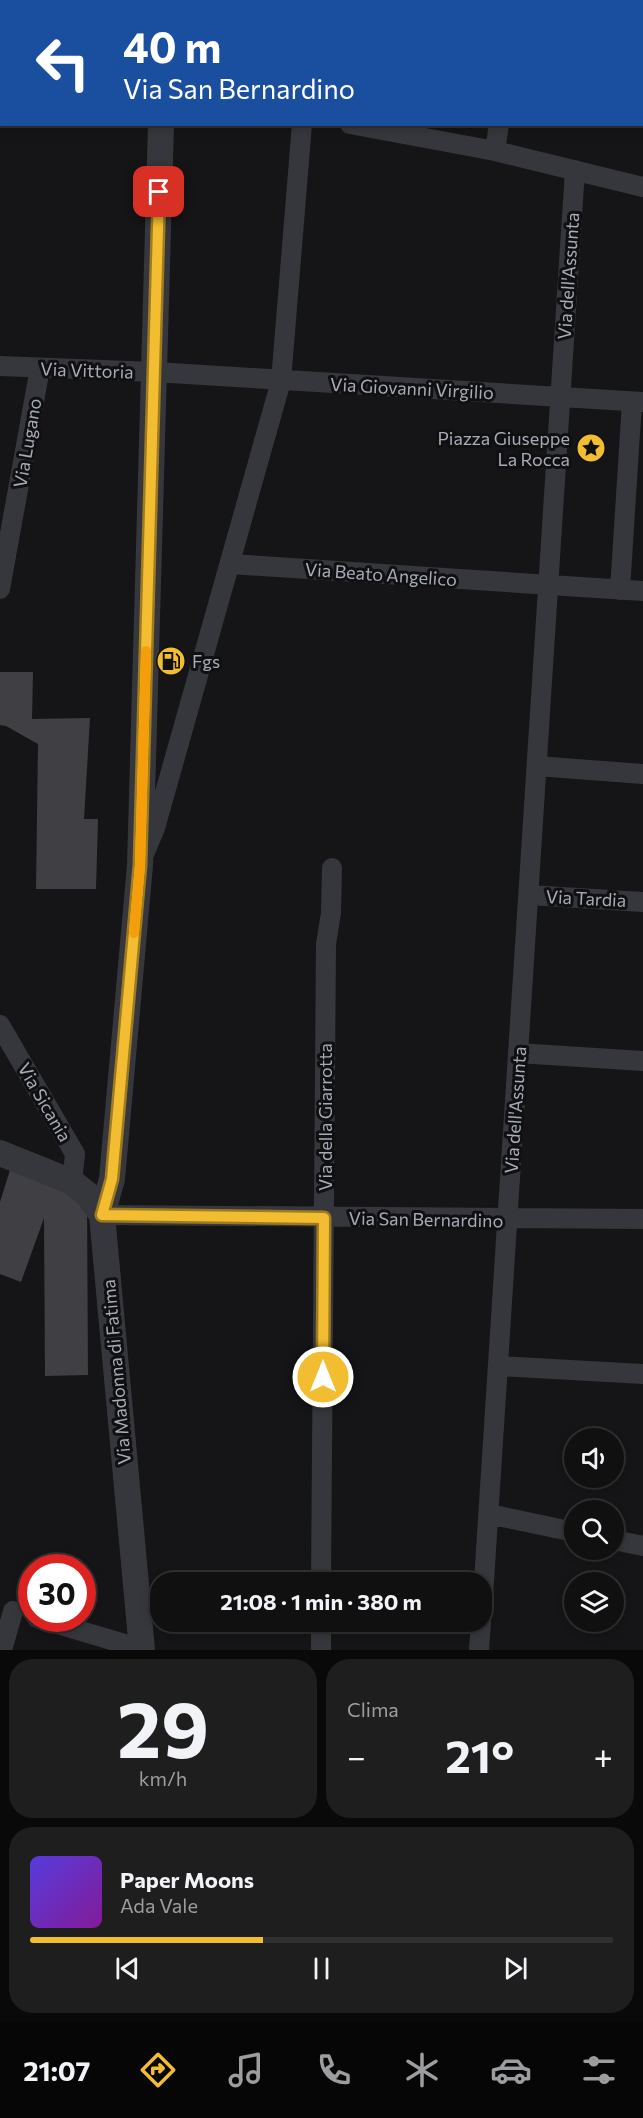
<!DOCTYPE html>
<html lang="it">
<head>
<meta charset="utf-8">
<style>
  :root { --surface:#101011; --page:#1e1e1f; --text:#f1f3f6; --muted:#9c9d9f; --line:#303031; --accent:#f3bd32 }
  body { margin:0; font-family:Commissioner,sans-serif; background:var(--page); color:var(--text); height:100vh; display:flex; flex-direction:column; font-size:22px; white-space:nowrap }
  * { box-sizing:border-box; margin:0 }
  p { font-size:20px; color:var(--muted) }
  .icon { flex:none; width:33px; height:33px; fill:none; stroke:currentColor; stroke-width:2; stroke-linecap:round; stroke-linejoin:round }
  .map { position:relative; height:1650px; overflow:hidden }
  .panel { display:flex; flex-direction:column; gap:9px; padding:9px; background:#090909; flex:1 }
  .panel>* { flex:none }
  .banner { position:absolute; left:0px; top:0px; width:644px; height:126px; box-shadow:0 3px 9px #0003,0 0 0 2px var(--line); background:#1a4fa0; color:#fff; overflow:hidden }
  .tools { position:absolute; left:564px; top:1428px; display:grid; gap:12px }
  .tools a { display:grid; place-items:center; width:60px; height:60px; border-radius:50%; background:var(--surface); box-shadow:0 3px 9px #0003,0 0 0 2px var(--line); font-size:30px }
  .speed { position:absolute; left:18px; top:1554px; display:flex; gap:12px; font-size:30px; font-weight:700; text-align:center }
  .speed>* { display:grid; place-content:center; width:78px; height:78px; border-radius:50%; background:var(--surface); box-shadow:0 3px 9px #0003,0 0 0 2px var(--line); line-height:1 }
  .speed .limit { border:9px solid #d22; background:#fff; color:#111 }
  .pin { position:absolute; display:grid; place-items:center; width:51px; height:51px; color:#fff; margin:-26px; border-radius:12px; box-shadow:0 3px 9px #0006 }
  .me { position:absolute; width:66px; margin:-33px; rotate:0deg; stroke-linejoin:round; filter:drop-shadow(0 0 4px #0008) }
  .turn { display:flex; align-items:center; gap:21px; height:126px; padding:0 24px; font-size:27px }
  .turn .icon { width:78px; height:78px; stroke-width:2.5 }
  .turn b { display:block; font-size:42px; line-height:51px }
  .big { font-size:45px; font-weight:700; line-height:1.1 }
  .panel .tile { flex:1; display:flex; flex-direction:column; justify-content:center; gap:9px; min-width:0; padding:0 21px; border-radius:24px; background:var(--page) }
  .panel .dial { align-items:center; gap:0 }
  .dial b { font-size:78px; line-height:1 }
  .song { display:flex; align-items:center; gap:18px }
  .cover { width:72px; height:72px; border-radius:9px; background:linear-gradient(135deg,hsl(250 70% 55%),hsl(290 70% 35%)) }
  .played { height:6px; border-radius:3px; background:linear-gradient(90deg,var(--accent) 40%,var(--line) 40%) }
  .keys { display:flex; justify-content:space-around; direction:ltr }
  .heat { display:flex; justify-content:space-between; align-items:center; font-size:33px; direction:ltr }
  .panel .tiles { flex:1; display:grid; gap:9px; grid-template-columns:1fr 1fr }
  .tile:last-child { grid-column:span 2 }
  .trip { position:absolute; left:150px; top:1572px; width:342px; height:60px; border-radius:24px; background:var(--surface); box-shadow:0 3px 9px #0003,0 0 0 2px var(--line); font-weight:700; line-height:60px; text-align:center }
  .menu { display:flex; height:96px; justify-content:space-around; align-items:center; background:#060607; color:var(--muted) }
  .menu .icon { width:42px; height:42px }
  .menu .on { color:var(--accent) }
  .menu b { font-size:27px; color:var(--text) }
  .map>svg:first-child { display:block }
</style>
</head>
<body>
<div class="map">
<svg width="643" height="1650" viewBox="0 0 643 1650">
  <rect width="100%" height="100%" fill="#151517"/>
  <path fill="#404044" d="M0 672H33L32 719 90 718 84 819H98L96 889H36L38 744 6 726 0 725Z
    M10 1170 87 1197 88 1375 45 1376 44 1218 21 1282 0 1274V1202Z"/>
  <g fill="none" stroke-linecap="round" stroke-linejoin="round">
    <path stroke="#36373c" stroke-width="20" d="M521 2V0
      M0 9H2
      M350 124 495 151 643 187
      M495 151 499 124
      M0 366 154 372 643 402
      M231 564 643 591
      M0 589 40 368
      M620 590 632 402
      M537 766 643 774
      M144 854 155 828 281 381 302 124
      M529 895 643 902
      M0 1025 75 1154 72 1182
      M518 1053 643 1061
      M102 1215 643 1219
      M498 1366 643 1374
      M489 1514 574 1532
      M614 1540 643 1546
      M321 1582 326 944 331 913 332 868
      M482 1612 575 170
      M37 1618 142 1649
      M2 1650 13 1611
      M321 1650V1622
      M479 1650 481 1622"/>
    <path stroke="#36373c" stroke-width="26" d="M164 2V0
      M0 1153 72 1182 87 1194 102 1215 142 1650
      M102 1215 112 1179 140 865 161 124"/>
  </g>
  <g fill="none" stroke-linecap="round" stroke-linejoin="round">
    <g stroke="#9e7b20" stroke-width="15">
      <path id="route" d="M159 192 140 865 112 1179 102 1215 324 1218 323 1377"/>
    </g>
    <use href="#route" stroke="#f3bd32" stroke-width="10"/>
    <path stroke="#f59e0b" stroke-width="10" d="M134 933 140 865 146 651"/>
  </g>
  <defs>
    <g id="sight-disc" transform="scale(1.5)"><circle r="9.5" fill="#f3bd32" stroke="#101012"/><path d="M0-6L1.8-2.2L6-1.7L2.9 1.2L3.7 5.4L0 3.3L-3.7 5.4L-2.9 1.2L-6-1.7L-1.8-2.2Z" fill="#111"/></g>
    <g id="fuel-disc" transform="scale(1.5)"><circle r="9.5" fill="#f3bd32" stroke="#101012"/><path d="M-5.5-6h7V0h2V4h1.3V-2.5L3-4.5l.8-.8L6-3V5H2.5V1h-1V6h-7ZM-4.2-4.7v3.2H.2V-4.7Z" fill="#111"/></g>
  </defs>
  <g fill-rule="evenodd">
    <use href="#sight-disc" x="591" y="448"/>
    <use href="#fuel-disc" x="171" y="661"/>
  </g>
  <g text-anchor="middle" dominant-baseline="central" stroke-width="6" stroke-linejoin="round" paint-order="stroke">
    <g font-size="18" fill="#a7abb7" stroke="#101012">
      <text transform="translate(568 276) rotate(-86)">Via dell'Assunta</text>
      <text transform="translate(87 370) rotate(2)">Via Vittoria</text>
      <text transform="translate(412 388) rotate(3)">Via Giovanni Virgilio</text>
      <text transform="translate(27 443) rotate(-80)">Via Lugano</text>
      <text transform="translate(381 574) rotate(4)">Via Beato Angelico</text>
      <text transform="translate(586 898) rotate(3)">Via Tardia</text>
      <text transform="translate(45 1102) rotate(60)">Via Sicania</text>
      <text transform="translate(515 1110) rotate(-86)">Via dell'Assunta</text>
      <text transform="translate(325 1117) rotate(-90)">Via della Giarrotta</text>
      <text transform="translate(426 1219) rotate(1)">Via San Bernardino</text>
      <text transform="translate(116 1372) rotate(-95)">Via Madonna di Fatima</text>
    </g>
    <g font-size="18" fill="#a7abb7" stroke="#101012" text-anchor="end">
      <text x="570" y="438">Piazza Giuseppe<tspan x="570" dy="21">La Rocca</tspan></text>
      <text x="192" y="661" text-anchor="start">Fgs</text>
    </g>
  </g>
</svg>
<div class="tools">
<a><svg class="icon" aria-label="sound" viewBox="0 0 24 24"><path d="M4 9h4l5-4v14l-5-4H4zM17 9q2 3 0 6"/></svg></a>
<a><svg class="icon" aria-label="search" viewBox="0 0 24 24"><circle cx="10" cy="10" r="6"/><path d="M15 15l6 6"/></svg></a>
<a><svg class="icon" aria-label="layers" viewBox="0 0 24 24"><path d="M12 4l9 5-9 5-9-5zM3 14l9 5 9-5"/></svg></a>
</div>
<div class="speed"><div class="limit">30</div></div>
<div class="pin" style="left:159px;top:192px;background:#d93025"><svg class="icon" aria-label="arrive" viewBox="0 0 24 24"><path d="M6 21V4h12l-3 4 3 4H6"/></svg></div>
<svg class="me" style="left:323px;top:1377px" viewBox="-20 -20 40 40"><circle r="17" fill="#f3bd32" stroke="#fff" stroke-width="3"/><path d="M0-11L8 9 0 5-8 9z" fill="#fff"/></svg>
<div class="trip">21:08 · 1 min · 380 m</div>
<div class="banner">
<div class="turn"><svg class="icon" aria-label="left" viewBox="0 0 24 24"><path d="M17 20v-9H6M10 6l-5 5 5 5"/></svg><div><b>40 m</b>Via San Bernardino</div></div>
</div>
</div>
<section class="panel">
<div class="tiles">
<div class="tile dial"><b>29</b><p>km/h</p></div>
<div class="tile"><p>Clima</p>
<div class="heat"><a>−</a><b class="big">21°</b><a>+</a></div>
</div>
<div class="tile">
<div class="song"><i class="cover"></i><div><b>Paper Moons</b><p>Ada Vale</p></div></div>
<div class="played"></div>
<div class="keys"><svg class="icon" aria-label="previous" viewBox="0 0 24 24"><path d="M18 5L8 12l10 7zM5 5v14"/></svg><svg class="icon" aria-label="pause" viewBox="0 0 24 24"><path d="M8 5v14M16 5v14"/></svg><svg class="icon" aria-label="next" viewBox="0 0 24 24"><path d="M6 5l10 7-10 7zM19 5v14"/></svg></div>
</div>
</div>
</section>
<nav class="menu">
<b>21:07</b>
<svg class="icon on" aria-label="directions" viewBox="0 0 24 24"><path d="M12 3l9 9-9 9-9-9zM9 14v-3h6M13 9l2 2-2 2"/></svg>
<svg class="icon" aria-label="music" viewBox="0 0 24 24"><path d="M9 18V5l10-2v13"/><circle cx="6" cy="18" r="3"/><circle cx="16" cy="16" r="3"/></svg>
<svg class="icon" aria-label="phone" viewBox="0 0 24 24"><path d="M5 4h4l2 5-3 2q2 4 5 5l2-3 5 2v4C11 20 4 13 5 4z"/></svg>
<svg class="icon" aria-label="climate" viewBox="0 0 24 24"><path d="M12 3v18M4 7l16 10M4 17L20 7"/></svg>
<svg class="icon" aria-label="car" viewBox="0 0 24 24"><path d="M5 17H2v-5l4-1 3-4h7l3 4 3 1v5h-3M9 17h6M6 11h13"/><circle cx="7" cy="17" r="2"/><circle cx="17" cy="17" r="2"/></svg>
<svg class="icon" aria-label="filters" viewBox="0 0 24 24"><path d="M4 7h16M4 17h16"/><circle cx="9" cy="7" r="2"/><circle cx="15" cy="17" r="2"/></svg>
</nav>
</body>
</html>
